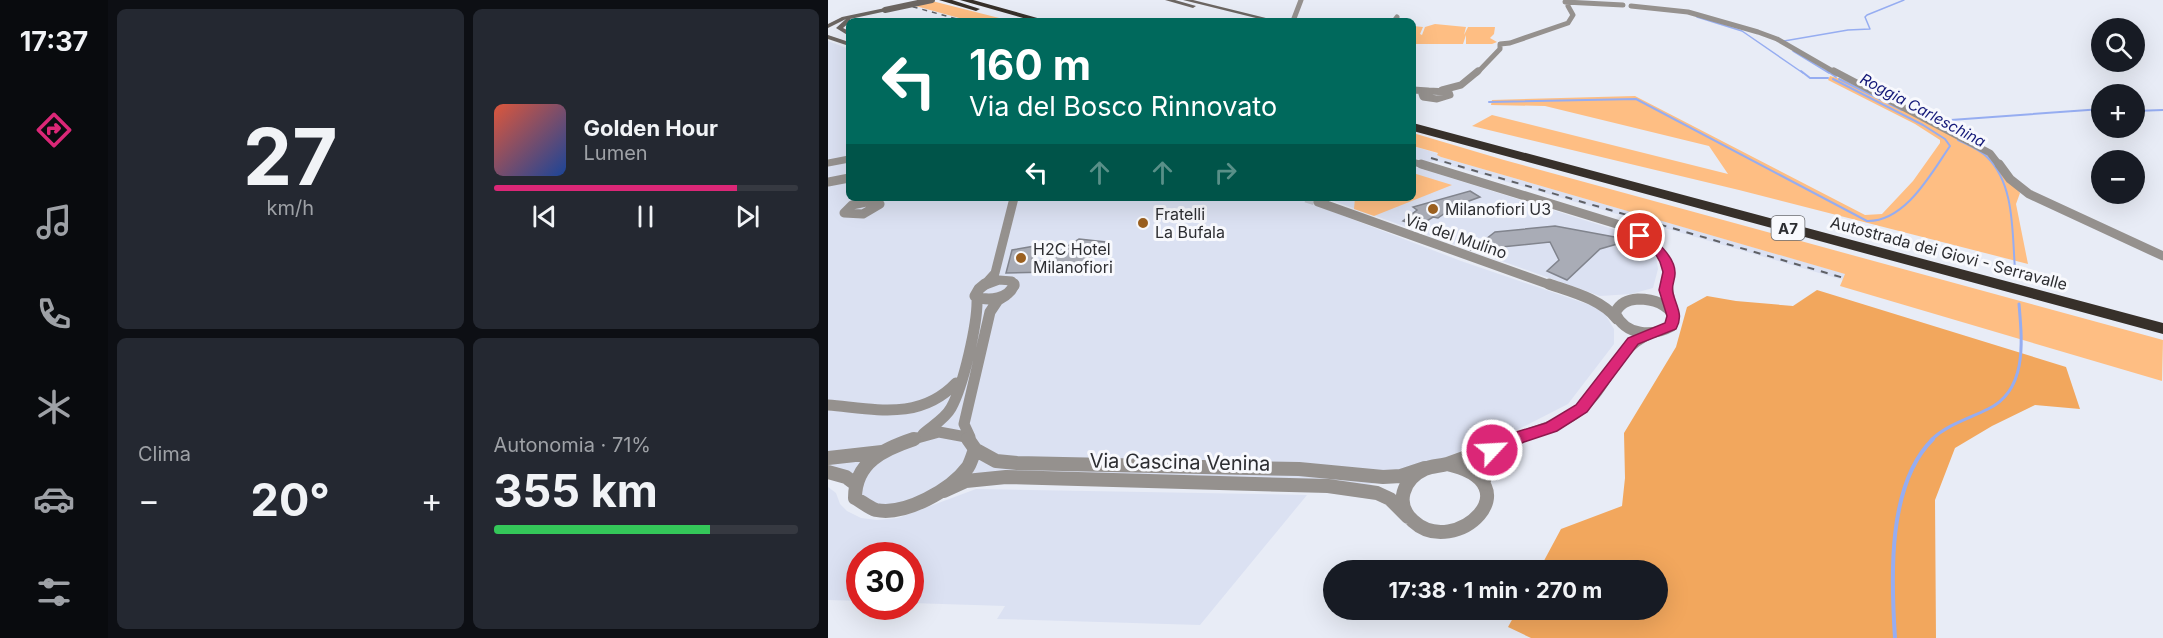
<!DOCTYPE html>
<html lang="it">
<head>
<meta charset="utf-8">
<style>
  :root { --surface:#171b24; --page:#242831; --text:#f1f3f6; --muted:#9ea1a6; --line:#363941; --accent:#db2777 }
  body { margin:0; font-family:Inter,sans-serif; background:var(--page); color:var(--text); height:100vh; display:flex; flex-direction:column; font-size:22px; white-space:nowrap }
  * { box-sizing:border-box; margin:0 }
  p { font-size:20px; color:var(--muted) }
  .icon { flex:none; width:33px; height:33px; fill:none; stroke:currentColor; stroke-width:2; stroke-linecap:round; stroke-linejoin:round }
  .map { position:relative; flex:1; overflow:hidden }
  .side { display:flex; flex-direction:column; gap:9px; padding:9px; background:#0d0f14; width:720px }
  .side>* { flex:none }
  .banner { position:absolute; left:18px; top:18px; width:570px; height:183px; border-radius:9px; box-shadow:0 6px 24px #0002; background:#00695c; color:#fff; overflow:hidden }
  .buttons { position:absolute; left:1263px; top:18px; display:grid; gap:12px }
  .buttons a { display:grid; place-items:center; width:54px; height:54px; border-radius:50%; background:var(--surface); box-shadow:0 6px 24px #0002; font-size:30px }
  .speed { position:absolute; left:18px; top:542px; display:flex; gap:12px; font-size:30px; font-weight:700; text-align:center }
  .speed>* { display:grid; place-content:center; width:78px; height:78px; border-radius:50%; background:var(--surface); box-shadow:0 6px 24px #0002; line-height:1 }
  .speed .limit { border:9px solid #d22; background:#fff; color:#111 }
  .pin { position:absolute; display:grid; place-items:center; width:51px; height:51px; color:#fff; margin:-26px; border:3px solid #fff; border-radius:50%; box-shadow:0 2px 6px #0007 }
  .me { position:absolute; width:66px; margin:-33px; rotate:65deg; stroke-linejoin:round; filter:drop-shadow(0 0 4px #0008) }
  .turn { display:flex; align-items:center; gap:21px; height:126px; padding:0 24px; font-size:27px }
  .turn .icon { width:78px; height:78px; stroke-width:2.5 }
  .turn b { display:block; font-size:42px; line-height:51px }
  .lanes { display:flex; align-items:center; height:57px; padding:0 24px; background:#0003; justify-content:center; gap:30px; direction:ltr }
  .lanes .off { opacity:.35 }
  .big { font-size:45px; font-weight:700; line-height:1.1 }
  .side .card { flex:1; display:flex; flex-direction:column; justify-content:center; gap:9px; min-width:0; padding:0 21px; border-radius:9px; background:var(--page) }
  .side .dial { align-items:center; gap:0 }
  .dial b { font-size:78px; line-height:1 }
  .song { display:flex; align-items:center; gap:18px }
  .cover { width:72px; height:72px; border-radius:9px; background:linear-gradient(135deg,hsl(10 70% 55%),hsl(220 70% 35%)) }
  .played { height:6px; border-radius:3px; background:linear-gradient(90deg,var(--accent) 80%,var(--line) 80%) }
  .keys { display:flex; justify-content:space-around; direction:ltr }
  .heat { display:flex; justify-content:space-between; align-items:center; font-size:33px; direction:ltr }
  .charge { height:9px; border-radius:4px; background:linear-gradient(90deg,#34c759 71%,var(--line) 0) }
  .side .tiles { flex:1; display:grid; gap:9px; grid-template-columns:repeat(2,1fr) }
  .trip { position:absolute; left:495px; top:560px; width:345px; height:60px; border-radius:30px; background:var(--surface); box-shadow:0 6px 24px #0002; font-weight:700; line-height:60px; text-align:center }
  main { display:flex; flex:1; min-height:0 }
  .tab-bar { display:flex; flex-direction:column; width:108px; justify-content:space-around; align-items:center; background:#090b0e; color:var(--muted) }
  .tab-bar .icon { width:42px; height:42px }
  .tab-bar .on { color:var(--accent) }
  .tab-bar b { font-size:27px; color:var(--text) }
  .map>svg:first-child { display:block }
</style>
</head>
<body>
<main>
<nav class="tab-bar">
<b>17:37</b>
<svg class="icon on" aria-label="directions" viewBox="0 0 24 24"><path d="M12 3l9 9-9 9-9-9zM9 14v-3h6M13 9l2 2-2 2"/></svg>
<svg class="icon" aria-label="music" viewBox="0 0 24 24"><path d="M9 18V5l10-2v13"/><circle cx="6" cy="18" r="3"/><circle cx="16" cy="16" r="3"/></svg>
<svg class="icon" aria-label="phone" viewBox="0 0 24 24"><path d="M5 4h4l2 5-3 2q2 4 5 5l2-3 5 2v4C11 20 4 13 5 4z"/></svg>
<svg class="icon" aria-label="climate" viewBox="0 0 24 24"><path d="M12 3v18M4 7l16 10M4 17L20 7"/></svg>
<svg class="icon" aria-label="car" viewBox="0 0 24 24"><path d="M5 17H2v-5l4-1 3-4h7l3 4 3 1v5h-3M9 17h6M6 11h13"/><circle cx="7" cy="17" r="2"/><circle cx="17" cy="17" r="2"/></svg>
<svg class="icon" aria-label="filters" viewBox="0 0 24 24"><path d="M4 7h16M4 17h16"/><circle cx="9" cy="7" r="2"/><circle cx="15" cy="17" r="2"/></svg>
</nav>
<section class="side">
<div class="tiles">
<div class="card dial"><b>27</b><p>km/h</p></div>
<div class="card">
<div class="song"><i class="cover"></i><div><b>Golden Hour</b><p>Lumen</p></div></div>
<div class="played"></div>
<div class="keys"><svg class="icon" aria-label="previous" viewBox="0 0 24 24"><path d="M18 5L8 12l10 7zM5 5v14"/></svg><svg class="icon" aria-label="pause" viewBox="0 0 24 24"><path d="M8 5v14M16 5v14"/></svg><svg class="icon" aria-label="next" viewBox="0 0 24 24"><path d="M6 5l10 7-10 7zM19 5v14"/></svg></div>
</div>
<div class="card"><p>Clima</p>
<div class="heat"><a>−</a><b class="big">20°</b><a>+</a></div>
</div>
<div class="card"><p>Autonomia · 71%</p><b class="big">355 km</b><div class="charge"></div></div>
</div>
</section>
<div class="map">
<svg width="1335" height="638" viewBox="0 0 1335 638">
  <rect width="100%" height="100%" fill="#e8ecf6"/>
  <path fill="#dbe1f2" d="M0 41 21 49V198H469L633 261 765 306 777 314 786 329V344L740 404 683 433 528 490 178 477 51 510 0 472Z
    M585 146 611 154 613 157 1018 274 1015 280 607 161 597 162 585 158Z
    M585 166 791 231 815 245 828 257 830 269 825 288 803 294 772 296 497 198H585Z
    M0 487 8 493 12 504 19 511 33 518 49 520 70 518 148 489 479 495 372 625 169 619 177 606 83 603 82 555H32L31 601 0 600Z"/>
  <path fill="#febe83" d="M104 1 183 21H142L84 5Z
    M607 24 638 27 636 35 640 27H667L666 34 662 38 669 42 664 44H638V35L635 44H585V26L595 27 592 34 594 35 597 27Z
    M1002 76 1016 80 1151 149 1165 159 1192 193 1188 204 1200 264 911 190 644 126 664 115 900 174 881 146 717 106 663 105 664 100 807 96 1037 215 1054 214 1085 181 1112 143V140L1087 124 1000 80Z
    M585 133 676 160 1335 340 1334 381 1012 286 1017 274 613 157 609 155 610 153 585 146Z
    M585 173 624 185 546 216 526 209 527 198H585Z"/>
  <path fill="#f2a75d" d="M989 290 1238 367 1252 409 1207 405 1164 426 1127 448 1107 500 1108 638H703L680 627 690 609H830V570H711L733 529 794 506 797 478 796 433 848 347 859 307 879 296 908 301 965 306Z"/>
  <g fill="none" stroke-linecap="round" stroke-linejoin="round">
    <path stroke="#96adf1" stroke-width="1.5" d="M869 17 914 31 975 73
      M956 41 1020 30 1042 29 1037 17 1039 15 1076 0
      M965 51 1001 73"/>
    <path stroke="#96adf1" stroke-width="2" d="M973 71 982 78H1000
      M999 71 1008 77
      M1005 79 1095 125
      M1011 79 1074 110
      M661 102 808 99 1039 221C1077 222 1103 174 1122 146L1117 139 1095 125
      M1306 111 1335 110
      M1109 121 1274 109
      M1130 140C1140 145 1151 149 1159 157 1187 184 1184 233 1187 269"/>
    <path stroke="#96adf1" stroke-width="3" d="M1103 440C1120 424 1140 419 1160 409 1200 390 1194 340 1191 304"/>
    <path stroke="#96adf1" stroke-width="4" d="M1067 638C1063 578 1059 484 1105 439"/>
  </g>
  <path fill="#a9acb6" stroke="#81848d" stroke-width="1.5" d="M642 191 652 197 627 206 610 218 605 217 591 226 575 221 589 210 585 207Z
    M727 226 803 240 772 249 739 280 719 271 731 260 722 242 644 250 667 232Z
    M251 239 279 242 247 270 225 268 222 272 178 273 184 250 207 246 204 261H216Z"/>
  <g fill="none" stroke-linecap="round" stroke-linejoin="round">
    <path stroke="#c3c6cf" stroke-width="9" stroke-dasharray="9 4.5" stroke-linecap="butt" d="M478 198 490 202"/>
    <path stroke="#95918e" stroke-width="5" d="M737 2 795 5
      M803 6 860 12 930 32 949 39 1008 73
      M465 21 473 0
      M566 21 569 17
      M649 73 672 49V44L682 43 740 23 745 15 740 6"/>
    <path stroke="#95918e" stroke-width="7" d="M1006 71 1162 153 1172 166
      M585 90 600 91
      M614 90 633 85 650 71
      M600 91 621 92 622 95 609 99 595 97 594 94Z
      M585 162 598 166
      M0 163 21 159"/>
    <path stroke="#95918e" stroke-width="9" d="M593 164 792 225 822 243 833 254 839 267V286
      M1171 164 1182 179 1201 194 1335 256
      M0 182 21 178
      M43 201 52 204 35 214 16 213 24 205Z
      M490 202 725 286
      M158 283 167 273 186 198
      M155 286 171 280 184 281 187 286"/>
    <path stroke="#95918e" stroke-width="11" d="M157 284 151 289 147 296C160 302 182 299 186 284
      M721 284C744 292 773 299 789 319
      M839 284 843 311
      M810 299C825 299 838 303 846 316L844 326C824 337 798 336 787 313 792 303 799 300 810 299Z
      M0 405C47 409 92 421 128 383
      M95 434C104 426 117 419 123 408 135 387 150 323 149 298
      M142 437 136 424 162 312 170 300 178 295
      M82 440 111 432 138 437 141 440
      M684 440C706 430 733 426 752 410 781 386 785 350 823 333"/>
    <path stroke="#95918e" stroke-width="14" d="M86 439C56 449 27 462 27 498 33 501 41 508 48 510 77 516 123 490 140 467 143 462 145 455 147 449L140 439
      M148 450 168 461 189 463 471 469 555 477 573 476 597 468
      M0 458 54 452
      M619 464 688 439
      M619 464C708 484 627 560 585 521 566 504 575 479 597 469 603 466 612 466 619 464Z
      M0 472 18 477 26 483
      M656 481 655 467 664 450
      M116 491 138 481 178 477 500 486 549 493 562 499 580 517"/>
    <path fill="#6c6662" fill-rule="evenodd" d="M337 0H347L368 6 365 8Z
      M355 0H365L450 21H440Z
      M57 8 59 11 22 19 23 21 15 28 21 31V36L8 28 18 19 0 28V24L14 17Z
      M0 35 21 42V46L0 39Z"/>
    <path fill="#37302a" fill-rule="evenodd" d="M111 0H124L152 9 148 11Z
      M132 0H145L220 21H206Z
      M585 123 1335 323V334L585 131Z"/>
    <path stroke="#5f6166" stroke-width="1.5" stroke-dasharray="5 5" stroke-linecap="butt" d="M75 4 136 21"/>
    <path stroke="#5f6166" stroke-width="2" stroke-dasharray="7 7" stroke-linecap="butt" d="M603 158 1016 278"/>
    <path stroke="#6c6662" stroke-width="6" d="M57 10 104 0"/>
  </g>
  <path fill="#db2777" stroke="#8e194d" stroke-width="1.5" d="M812 232C827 237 848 258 847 274 847 280 843 286 845 293 848 306 856 315 848 329L810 344 759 412 729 431 696 442 670 454H658L656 450 658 446 685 433 718 423 748 405 800 338 837 323 839 316 831 290 835 272 832 262 828 255 806 236Z"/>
  <g fill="#9b6020" stroke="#f8f9fd" stroke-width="2">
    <circle cx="605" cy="209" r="6"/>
    <circle cx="315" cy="223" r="6"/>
    <circle cx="193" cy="258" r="6"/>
  </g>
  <g text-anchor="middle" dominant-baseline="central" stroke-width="6" stroke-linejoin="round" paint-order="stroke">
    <g font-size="15" font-style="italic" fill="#131878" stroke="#f8f9fd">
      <text transform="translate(1095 110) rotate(28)">Roggia Carleschina</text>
    </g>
    <rect fill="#f8f9fd" stroke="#6a6b6f" stroke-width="1.5" x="943.5" y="216" width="33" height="24" rx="4.5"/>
    <g font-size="15" font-weight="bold" fill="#2d2e32">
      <text x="960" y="228">A7</text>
    </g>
    <g font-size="16" fill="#2d2e32" stroke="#f8f9fd" text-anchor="start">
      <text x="617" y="209">Milanofiori U3</text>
      <text x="327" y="214">Fratelli<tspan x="327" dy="18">La Bufala</tspan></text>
      <text x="205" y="249">H2C Hotel<tspan x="205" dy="18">Milanofiori</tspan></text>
    </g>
    <g font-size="16" fill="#2d2e32" stroke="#f8f9fd">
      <text transform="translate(628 236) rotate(19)">Via del Mulino</text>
      <text transform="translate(1121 253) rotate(15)">Autostrada dei Giovi - Serravalle</text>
    </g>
    <g font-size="20" fill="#2d2e32" stroke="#f8f9fd">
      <text transform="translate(352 462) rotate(1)">Via Cascina Venina</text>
    </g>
  </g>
</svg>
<div class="buttons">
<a><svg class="icon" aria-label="search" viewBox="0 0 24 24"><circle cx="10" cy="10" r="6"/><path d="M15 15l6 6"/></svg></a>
<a>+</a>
<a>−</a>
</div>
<div class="speed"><div class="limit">30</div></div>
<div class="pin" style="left:812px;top:236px;background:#d93025"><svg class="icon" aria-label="arrive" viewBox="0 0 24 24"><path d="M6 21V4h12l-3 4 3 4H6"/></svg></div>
<svg class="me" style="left:664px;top:450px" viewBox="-20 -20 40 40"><circle r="17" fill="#db2777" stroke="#fff" stroke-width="3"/><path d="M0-11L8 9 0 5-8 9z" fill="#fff"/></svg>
<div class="trip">17:38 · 1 min · 270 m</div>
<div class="banner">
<div class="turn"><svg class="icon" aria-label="left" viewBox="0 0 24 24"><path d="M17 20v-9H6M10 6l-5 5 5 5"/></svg><div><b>160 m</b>Via del Bosco Rinnovato</div></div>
<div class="lanes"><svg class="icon" aria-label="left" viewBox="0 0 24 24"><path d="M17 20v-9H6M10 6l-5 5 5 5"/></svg><svg class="icon off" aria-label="ahead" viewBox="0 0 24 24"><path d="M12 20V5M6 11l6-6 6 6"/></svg><svg class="icon off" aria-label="ahead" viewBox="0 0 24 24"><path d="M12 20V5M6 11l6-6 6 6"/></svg><svg class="icon off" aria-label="right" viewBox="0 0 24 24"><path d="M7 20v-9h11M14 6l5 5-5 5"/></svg></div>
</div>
</div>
</main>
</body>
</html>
